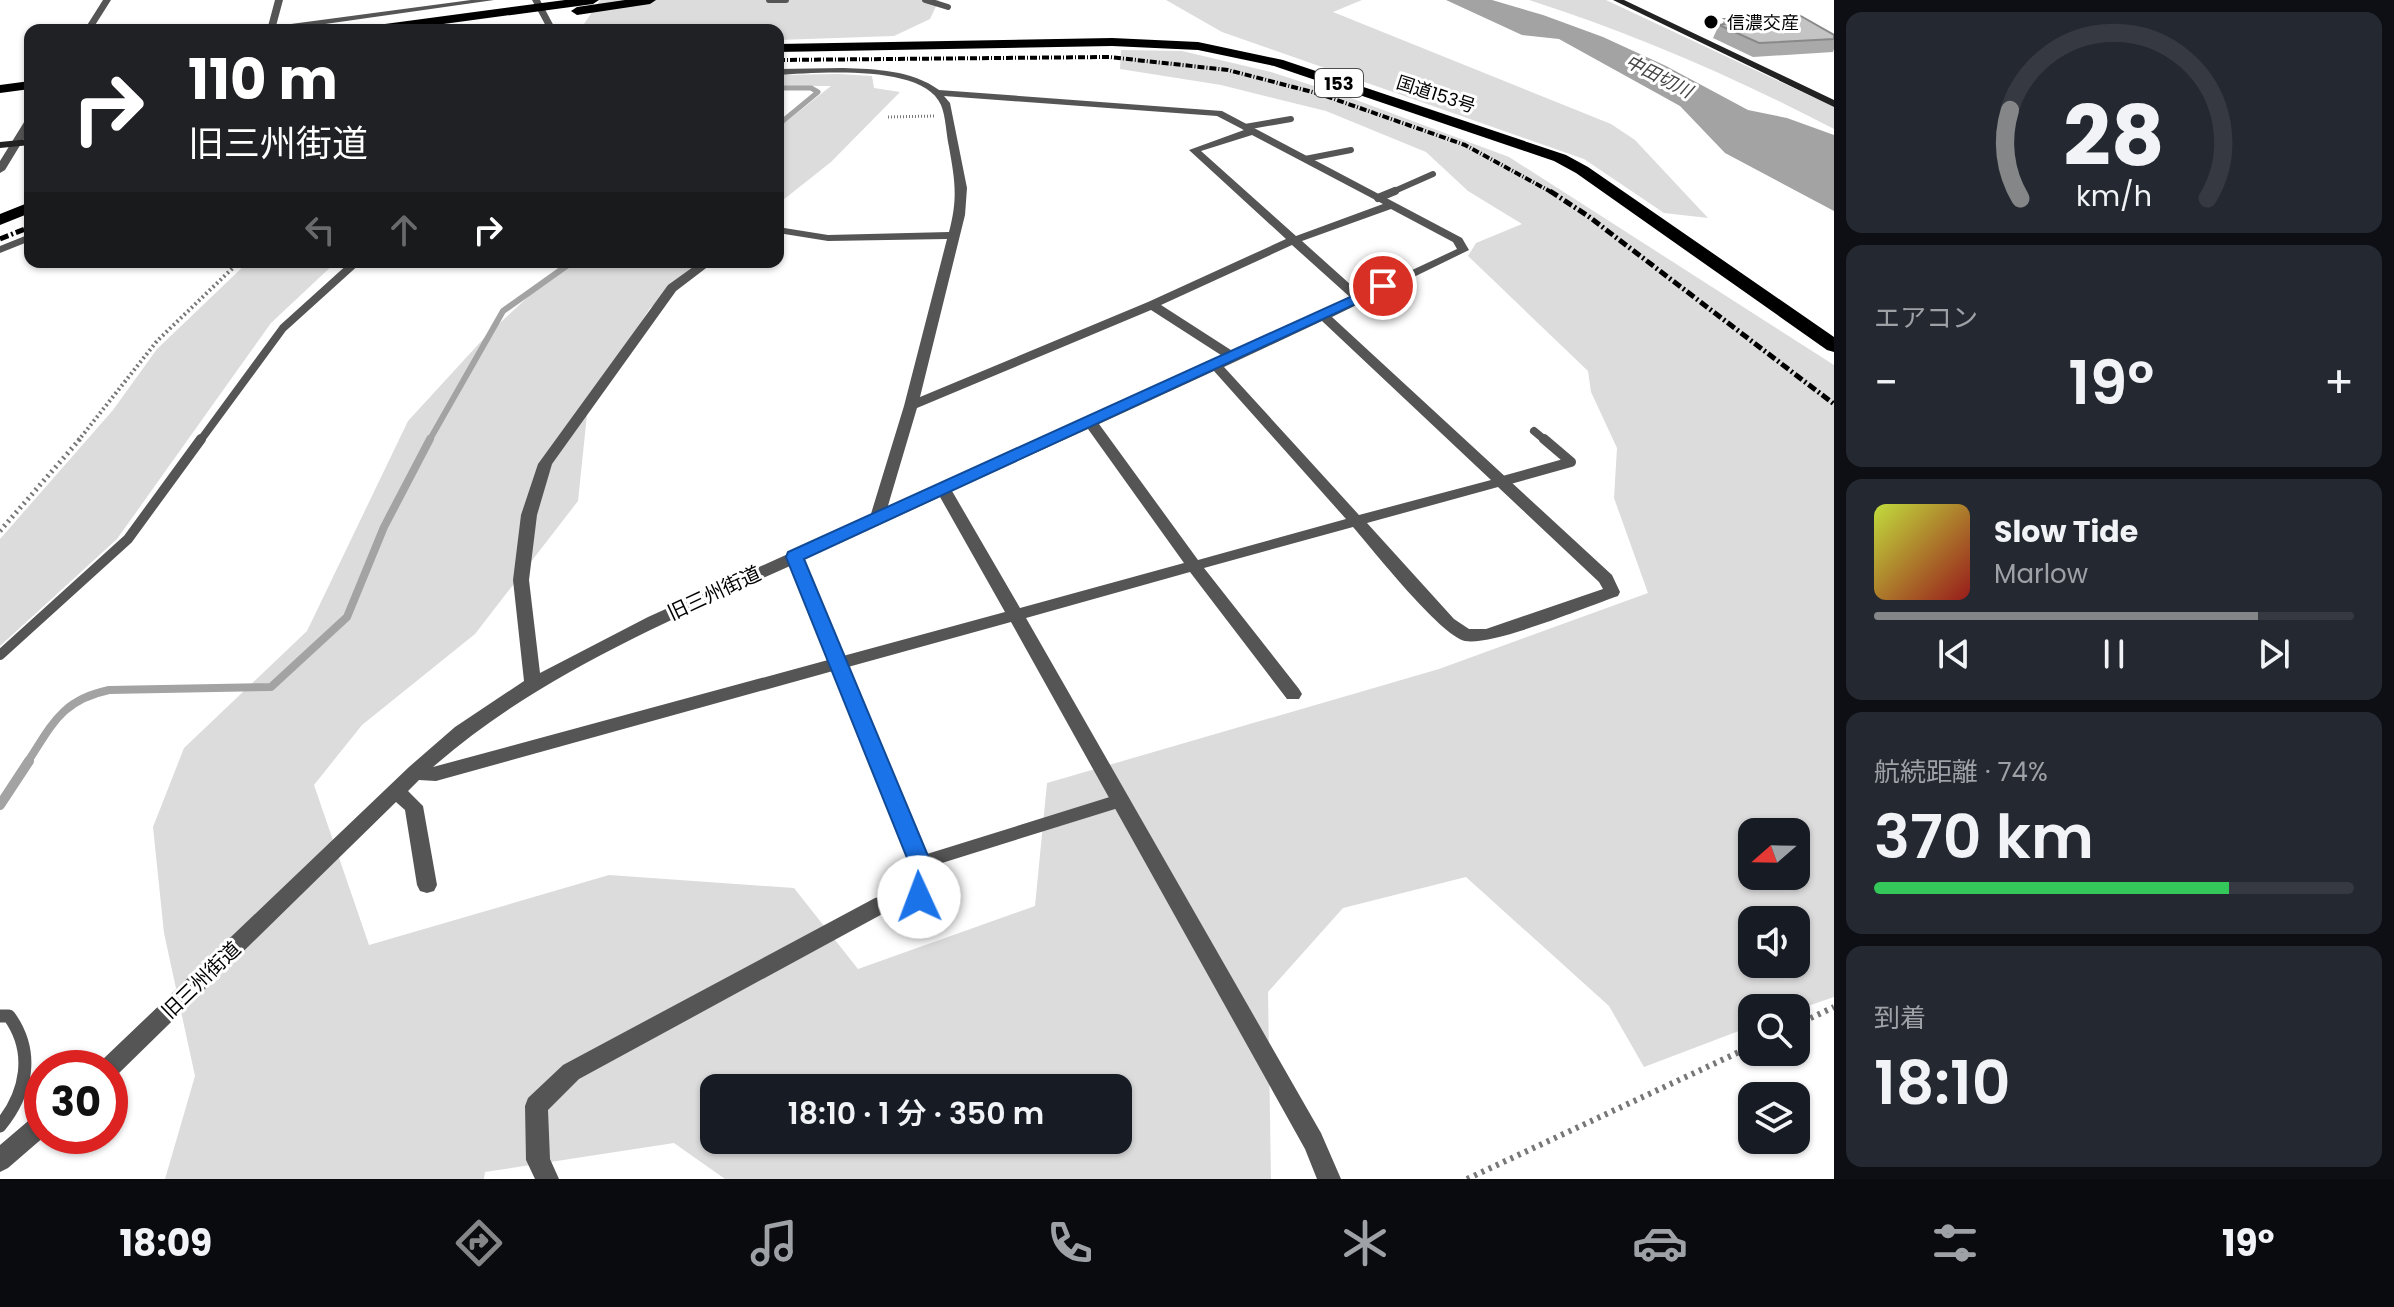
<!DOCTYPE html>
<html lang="ja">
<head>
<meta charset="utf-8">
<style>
  :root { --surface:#171b24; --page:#242831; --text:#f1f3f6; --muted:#9ea1a6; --line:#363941; --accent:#858687 }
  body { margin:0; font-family:Poppins,"Noto Sans JP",sans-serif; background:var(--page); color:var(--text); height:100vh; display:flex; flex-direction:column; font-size:30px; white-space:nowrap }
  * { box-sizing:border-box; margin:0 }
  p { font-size:26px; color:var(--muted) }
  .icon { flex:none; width:44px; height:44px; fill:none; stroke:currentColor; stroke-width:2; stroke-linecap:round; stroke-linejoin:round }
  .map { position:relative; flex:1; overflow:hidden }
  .sheet { display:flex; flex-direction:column; gap:12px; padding:12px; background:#0d0f14; width:560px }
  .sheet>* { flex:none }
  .top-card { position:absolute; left:24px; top:24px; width:760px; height:244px; border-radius:16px; box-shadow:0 2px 6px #0004; background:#202124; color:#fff; overflow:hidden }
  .needle { width:52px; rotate:250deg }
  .buttons { position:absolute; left:1738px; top:818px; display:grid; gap:16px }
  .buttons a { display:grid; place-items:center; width:72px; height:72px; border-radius:16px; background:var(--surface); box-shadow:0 2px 6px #0004; font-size:40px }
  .speed { position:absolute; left:24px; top:1050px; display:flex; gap:16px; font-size:40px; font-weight:700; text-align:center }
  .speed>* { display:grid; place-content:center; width:104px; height:104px; border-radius:50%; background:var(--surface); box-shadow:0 2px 6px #0004; line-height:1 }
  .speed .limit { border:12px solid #d22; background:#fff; color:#111 }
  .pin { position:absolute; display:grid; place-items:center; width:68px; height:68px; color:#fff; margin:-34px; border:4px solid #fff; border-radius:50%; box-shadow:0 2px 8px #0007 }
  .me { position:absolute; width:88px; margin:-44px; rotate:358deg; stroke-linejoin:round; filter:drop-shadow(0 0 6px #0008) }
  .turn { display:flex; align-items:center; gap:28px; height:168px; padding:0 32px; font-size:36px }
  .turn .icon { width:104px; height:104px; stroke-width:2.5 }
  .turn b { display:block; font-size:56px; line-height:68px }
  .lanes { display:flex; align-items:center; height:76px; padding:0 32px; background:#0003; justify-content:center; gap:40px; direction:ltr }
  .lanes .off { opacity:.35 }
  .big { font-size:60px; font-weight:600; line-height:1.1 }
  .sheet .widget { flex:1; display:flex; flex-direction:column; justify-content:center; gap:12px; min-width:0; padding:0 28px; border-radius:16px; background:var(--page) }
  .sheet .dial { align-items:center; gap:0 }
  .dial svg { height:208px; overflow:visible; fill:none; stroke:var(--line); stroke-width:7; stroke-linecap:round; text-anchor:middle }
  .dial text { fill:var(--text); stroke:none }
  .song { display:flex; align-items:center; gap:24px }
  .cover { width:96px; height:96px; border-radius:12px; background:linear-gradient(135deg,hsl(70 70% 55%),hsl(0 70% 35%)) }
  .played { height:8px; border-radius:4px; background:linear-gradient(90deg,var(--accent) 80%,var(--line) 80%) }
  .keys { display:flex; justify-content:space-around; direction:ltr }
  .heat { display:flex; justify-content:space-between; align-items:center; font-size:44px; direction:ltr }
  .charge { height:12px; border-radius:6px; background:linear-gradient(90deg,#34c759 74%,var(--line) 0) }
  .trip { position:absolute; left:700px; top:1074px; width:432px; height:80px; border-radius:16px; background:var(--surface); box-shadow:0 2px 6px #0004; font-weight:600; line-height:80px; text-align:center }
  .tab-bar { display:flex; height:128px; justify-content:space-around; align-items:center; background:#090b0e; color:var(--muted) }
  .tab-bar .icon { width:56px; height:56px }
  .tab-bar .active { color:var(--accent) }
  .tab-bar b { font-size:36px; color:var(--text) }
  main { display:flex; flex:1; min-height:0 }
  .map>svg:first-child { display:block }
</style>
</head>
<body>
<main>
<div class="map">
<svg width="1834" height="1179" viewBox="0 0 1834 1179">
  <rect width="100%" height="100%" fill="#fff"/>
  <path fill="#dcdcdc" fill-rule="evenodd" d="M600 0H939L930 19 894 36 778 40V30H580Z
    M1166 0H1362L1333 12 1611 124 1635 140 1708 218 1664 213 1584 159 1222 32Z
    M1529 0H1606L1834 107V129C1736 78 1635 34 1529 0Z
    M1121 50 1182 51 1271 72 1351 98 1509 157 1834 365V997L1796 1010 1752 1008V1026L1644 1067 1609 1006 1466 877 1343 908 1268 992 1271 1179H725L674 1143 485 1172 484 1179H165L195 1076 164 933 153 827 184 748 307 631 408 421 486 336 565 262H707L650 308 588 405 578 501 475 634 362 725 314 785 369 945 609 875 794 888 858 969 1035 906 1047 783 1439 669 1648 593 1614 498 1617 448 1591 392 1588 371 1468 256 1476 243 1522 224 1468 191 1426 152 1326 111 1221 85 1120 69ZM1752 832H1796V876H1752ZM1752 920H1796V964H1752ZM714 1088H1118V1140H714Z
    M839 74 872 76 874 88 900 92 831 162 778 204V128L831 86H778V75Z
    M248 262H336L271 323 117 539 0 646V539L113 410 157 349Z"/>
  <path fill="#a3a3a3" d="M1446 0H1492L1543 15 1603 37 1666 66 1748 110 1787 118 1834 135V211L1725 153 1680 106 1559 39 1522 35Z"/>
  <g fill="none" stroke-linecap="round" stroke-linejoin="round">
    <path stroke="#a3a3a3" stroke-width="5" d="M778 88H811L818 92 778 125"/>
    <path stroke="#a3a3a3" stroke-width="6" d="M429 441 503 311 572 262"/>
    <path stroke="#a3a3a3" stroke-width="8" d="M27 763C52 725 61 700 109 690L271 687 347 617 384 527 430 439"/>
    <path stroke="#a3a3a3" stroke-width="10" d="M0 805 29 761"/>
    <path stroke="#777" stroke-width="3" stroke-dasharray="1 2" stroke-linecap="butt" d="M888 117 934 116"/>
    <path stroke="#777" stroke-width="4" stroke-dasharray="2 3" stroke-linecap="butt" d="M78 441 157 341 239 262"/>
    <path stroke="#777" stroke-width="5" stroke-dasharray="2 4" stroke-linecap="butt" d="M0 531 80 439"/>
    <path stroke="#777" stroke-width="6" stroke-dasharray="3 5" stroke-linecap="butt" d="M1796 1025 1834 1007
      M1467 1179 1752 1046"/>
    <path stroke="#555" stroke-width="6" d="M769 0H786
      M925 0 948 7
      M1245 127 1291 119
      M1305 159 1351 150
      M1390 193 1433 174"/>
    <path stroke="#555" stroke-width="8" d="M1378 198 1395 191
      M1534 431 1546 441
      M200 441 283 328 356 262"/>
    <path stroke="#555" stroke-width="10" d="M1503 481 1571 462 1544 439
      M0 655 128 539 201 439"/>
    <path stroke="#555" stroke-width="13" d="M920 863 1122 800
      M0 1016H9C35 1052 27 1093 0 1126"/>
    <path fill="#555" fill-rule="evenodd" d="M103 0H111L92 30H84Z
      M275 0H283L276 26 471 0H494L283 30H267Z
      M532 0H540L556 30H548Z
      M843 68C875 69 912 70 939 90L1222 111 1462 238 1469 250 1332 317 1612 575 1620 592 1618 596C1586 607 1493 646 1465 641 1440 635 1373 550 1353 527L1204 568 1299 689 1302 694 1299 699H1287L1190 572 1026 618 1321 1133 1341 1179H1317L1305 1149 1011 622 848 667 930 863 929 897 926 903 886 912 579 1079 548 1110 550 1159 559 1179H535L526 1160 525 1106 528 1098 563 1065 875 898 909 890 910 863 833 671 436 781 419 780 408 791 423 806 437 885 434 891 427 893 420 891 417 885 405 810 396 802 117 1075 110 1078V1068H98L101 1061 409 767 455 727 524 681 513 580 521 515 538 464 668 285 700 262H714L676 291 552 464 537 515 529 580 540 673 648 617 870 517 904 406 947 239 828 241 778 233V227L828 235 949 232C958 198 955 181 949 147 946 134 946 117 941 105 923 63 815 73 778 75V69ZM944 96 1217 116 1244 130 1189 150 1286 239 1148 302 920 397 965 215 967 188 950 103ZM1252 135 1383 204 1296 236 1201 151ZM1391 209 1453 242 1457 249 1361 294 1302 241ZM1292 245 1351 298 1234 352 1161 305ZM1151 310 1224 357 887 509 917 408ZM1322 321 1491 480 1359 515 1224 367ZM1214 371 1346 519 1198 560 1099 424ZM1088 429 1184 563 1020 608 952 491ZM1498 487 1599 582 1603 589 1486 629H1469L1454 619 1367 523ZM940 497 1005 612 843 656 803 560ZM790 566 828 660 433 767C537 676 666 622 790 566Z
      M30 118V129L5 170 0 173V161L26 119Z
      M30 234V241L0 253V246Z
      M42 1113V1136H45L8 1168 0 1172V1145L34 1116Z"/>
    <path fill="#222" fill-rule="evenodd" d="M1613 0H1624L1834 100V107Z
      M30 139V145L0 148V142Z"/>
    <path fill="#000" fill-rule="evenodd" d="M565 0H599L593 4 399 30H363L370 26Z
      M625 0H656L650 4 577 15 571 11 577 7Z
      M1112 38 1198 42 1283 60 1566 155 1588 167 1834 337V352L1827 350 1576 173 1554 161 1274 66 1198 50 1112 46 778 52V44Z
      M30 81V89L0 93V85Z
      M30 202V213L0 225V214Z"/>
    <path stroke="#000" stroke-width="4" stroke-dasharray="7 2 1 2" stroke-linecap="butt" d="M778 60 1109 57 1228 70 1320 94 1465 145 1553 193"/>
    <path stroke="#000" stroke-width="5" stroke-dasharray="9 3 2 3" stroke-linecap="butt" d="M1550 191 1588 216 1834 404
      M0 239 30 227"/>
  </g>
  <path fill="#a9a9a9" d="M1725 19 1834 35V49L1833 52 1753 57 1713 38 1719 25 1722 24Z"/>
  <path fill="#c4c4c4" stroke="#898989" stroke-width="2" d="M1799 15 1834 35V39L1759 43 1719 25 1732 23 1725 19Z"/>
  <path fill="#1a73e8" stroke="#114b97" stroke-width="2" d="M1383 282 1390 286 1388 289 804 559 931 863V897L927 904 919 907 911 904 908 897 909 863 786 557 788 552Z"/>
  <circle fill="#000" stroke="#fff" stroke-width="3" cx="1711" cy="22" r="8"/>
  <g text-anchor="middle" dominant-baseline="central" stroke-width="6" stroke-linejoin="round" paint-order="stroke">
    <g font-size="18" fill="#000" stroke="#fff" text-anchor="start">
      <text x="1727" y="22">信濃交産</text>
    </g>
    <g font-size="18" font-style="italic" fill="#444" stroke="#fff">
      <text transform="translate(1659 76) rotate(27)">中田切川</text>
    </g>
    <rect fill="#fff" stroke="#4c4c4c" stroke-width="2" x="1315" y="69" width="48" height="28" rx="6"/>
    <g font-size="18" font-weight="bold" fill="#000">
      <text x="1339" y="83">153</text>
    </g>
    <g font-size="18" fill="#000" stroke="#fff">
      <text transform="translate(1436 94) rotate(18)">国道153号</text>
    </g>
    <g font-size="20" fill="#000" stroke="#fff">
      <text transform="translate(714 593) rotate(-25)">旧三州街道</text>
      <text transform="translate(201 980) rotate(-44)">旧三州街道</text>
    </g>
  </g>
</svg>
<div class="buttons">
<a><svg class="needle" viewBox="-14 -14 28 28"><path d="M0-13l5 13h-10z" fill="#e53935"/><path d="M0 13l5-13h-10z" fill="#9ea1a6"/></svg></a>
<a><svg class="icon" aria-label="sound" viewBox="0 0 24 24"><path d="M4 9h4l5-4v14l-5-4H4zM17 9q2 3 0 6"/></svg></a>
<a><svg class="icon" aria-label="search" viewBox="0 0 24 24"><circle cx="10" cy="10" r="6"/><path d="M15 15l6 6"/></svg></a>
<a><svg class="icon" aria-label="layers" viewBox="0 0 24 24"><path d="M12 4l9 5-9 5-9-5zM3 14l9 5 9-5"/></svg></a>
</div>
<div class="speed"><div class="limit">30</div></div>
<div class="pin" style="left:1383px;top:286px;background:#d93025"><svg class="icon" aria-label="arrive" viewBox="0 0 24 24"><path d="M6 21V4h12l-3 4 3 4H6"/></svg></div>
<svg class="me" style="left:919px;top:897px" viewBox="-20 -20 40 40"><circle r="19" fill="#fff"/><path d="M0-13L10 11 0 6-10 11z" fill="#1a73e8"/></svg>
<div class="trip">18:10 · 1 分 · 350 m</div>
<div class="top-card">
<div class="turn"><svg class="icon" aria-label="right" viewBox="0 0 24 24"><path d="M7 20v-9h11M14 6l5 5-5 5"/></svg><div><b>110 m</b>旧三州街道</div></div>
<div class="lanes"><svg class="icon off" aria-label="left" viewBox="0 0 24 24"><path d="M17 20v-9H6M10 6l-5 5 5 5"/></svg><svg class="icon off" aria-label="ahead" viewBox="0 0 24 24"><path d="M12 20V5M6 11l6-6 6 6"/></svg><svg class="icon" aria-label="right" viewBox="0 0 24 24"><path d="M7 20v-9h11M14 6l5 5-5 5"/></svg></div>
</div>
</div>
<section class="sheet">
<div class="widget dial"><svg viewBox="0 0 100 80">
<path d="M14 69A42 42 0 1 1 86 69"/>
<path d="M14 69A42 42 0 0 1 10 35" stroke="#858687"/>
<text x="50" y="56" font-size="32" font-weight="700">28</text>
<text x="50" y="72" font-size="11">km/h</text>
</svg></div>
<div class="widget"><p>エアコン</p>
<div class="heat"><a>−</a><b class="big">19°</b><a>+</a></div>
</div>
<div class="widget">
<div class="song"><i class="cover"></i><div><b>Slow Tide</b><p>Marlow</p></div></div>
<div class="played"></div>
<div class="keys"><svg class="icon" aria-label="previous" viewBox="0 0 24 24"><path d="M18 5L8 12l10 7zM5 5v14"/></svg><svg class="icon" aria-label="pause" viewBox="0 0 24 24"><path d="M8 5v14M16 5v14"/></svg><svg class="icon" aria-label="next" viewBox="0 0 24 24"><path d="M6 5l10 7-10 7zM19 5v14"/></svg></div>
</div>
<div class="widget"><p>航続距離 · 74%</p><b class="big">370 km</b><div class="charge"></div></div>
<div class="widget"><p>到着</p><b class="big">18:10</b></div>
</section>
</main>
<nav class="tab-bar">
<b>18:09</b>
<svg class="icon active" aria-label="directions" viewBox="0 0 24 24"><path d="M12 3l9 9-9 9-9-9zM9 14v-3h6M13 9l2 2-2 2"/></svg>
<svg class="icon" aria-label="music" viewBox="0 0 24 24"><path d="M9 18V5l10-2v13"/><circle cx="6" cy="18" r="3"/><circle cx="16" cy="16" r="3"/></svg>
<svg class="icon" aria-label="phone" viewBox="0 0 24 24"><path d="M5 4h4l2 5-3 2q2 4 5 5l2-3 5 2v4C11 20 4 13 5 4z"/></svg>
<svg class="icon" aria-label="climate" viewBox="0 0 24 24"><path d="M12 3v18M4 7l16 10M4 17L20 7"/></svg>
<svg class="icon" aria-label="car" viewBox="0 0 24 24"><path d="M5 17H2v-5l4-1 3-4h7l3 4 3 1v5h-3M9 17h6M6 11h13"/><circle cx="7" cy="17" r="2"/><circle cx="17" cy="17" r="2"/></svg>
<svg class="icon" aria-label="filters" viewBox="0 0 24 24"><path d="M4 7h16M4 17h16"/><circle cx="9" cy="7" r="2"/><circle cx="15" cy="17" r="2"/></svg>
<b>19°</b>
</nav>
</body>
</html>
